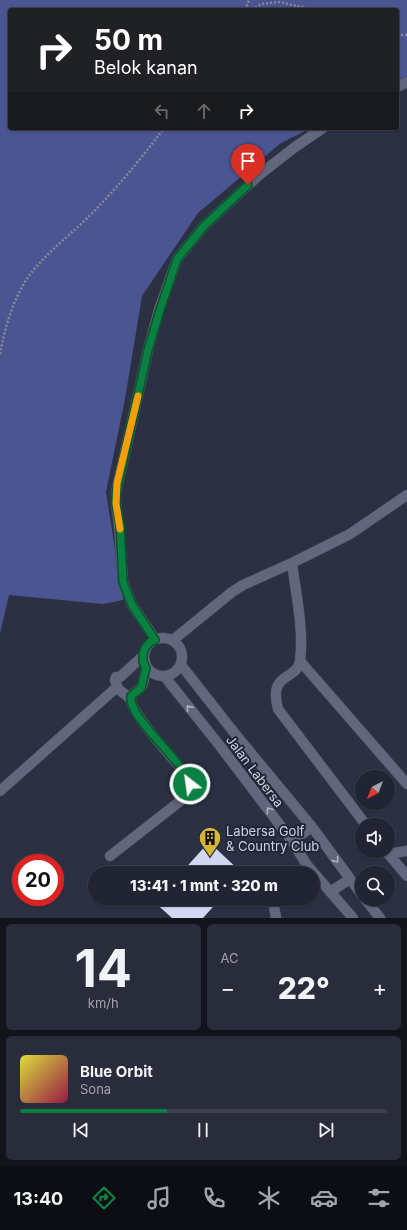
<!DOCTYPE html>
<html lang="id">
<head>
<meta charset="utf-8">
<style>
  :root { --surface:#212432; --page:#292c3a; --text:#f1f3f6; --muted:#a2a4ac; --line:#3e414d; --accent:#0b8043 }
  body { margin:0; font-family:Inter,sans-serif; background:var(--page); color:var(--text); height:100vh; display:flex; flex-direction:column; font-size:15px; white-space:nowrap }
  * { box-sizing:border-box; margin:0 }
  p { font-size:13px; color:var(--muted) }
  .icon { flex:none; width:22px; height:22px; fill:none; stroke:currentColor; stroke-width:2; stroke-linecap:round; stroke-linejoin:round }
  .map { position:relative; height:918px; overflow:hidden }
  .side { display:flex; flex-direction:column; gap:6px; padding:6px; background:#12141c; flex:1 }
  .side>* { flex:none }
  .banner { position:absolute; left:8px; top:8px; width:391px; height:122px; border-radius:4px; box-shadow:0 1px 3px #0004,0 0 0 1px var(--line); background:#202124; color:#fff; overflow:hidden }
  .needle { width:26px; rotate:222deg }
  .tools { position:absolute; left:355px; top:770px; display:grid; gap:8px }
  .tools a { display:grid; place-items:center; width:40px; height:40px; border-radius:50%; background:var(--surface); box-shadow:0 1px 3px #0004,0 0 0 1px var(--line); font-size:20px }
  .speed { position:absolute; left:12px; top:854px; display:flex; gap:8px; font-size:20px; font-weight:700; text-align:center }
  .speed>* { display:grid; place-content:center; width:52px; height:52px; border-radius:50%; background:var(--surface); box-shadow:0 1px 3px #0004,0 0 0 1px var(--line); line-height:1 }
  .speed .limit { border:6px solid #d22; background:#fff; color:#111 }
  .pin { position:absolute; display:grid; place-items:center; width:34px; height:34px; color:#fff; margin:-41px -17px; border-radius:50% 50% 50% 0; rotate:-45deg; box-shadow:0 0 4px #0007 }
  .pin .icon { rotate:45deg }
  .me { position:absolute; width:44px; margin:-22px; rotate:330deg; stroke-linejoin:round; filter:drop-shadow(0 0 3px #0008) }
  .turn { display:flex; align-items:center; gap:14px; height:84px; padding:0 20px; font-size:18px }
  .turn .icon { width:52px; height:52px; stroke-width:2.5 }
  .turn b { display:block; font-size:28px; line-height:34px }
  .lanes { display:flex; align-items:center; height:38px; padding:0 20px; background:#0003; justify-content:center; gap:20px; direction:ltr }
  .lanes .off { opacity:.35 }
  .big { font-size:30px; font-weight:800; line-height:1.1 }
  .side .card { flex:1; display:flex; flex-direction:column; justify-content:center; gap:6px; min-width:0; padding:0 14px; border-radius:6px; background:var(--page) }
  .side .dial { align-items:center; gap:0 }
  .dial b { font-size:52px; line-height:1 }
  .song { display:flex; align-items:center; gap:12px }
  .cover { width:48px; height:48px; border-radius:6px; background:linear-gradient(135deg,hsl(60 70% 55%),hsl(340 70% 35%)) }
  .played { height:4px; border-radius:2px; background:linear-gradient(90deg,var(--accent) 40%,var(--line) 40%) }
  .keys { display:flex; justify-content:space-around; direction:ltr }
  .heat { display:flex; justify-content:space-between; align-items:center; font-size:22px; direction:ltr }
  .side .tiles { flex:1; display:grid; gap:6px; grid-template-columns:1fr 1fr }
  .card:last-child { grid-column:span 2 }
  .trip { position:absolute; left:88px; top:866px; width:232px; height:40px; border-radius:20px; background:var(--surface); box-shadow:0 1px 3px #0004,0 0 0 1px var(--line); font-weight:800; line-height:40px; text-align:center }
  .tab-bar { display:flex; height:64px; justify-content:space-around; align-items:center; background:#0d0e14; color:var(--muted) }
  .tab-bar .icon { width:28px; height:28px }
  .tab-bar .selected { color:var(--accent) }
  .tab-bar b { font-size:18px; color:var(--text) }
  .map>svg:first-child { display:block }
</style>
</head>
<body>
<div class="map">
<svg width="407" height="918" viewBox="0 0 407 918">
  <rect width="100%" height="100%" fill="#2c3043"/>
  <path fill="#4a5591" d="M0 0H407V80L397 85V10H10V128H311L281 143 198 213 142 296 125 399 106 492 123 600 103 604 9 595 0 634Z"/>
  <path fill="#d2d8f1" d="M209 842 242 873H181Z
    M151 899H220L203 918H172Z"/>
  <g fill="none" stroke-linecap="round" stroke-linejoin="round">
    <g stroke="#484c5c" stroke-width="11">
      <path id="minor" d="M397 87 407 82
        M292 563C296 595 304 629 300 661 296 682 268 671 278 709L366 825
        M144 657a19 19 0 1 1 38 0a19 19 0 1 1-38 0Z
        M155 639 132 605 123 582 119 525 116 504V493L148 350 159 310 177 259 204 226 259 175 295 147 323 128
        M173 640 232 592 243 585 292 563 350 534 407 495
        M300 661 407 784
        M181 665 236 735 312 827 362 895
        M165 677 220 746 292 841 307 865 353 918
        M131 699 118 689 115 680 116 677H120L143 656
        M0 791 117 687
        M292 841 312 827
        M386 851 407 876
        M388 854 407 851
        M110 856 179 802C191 791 193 787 184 772 175 760 127 710 131 697 133 692 139 691 142 686 144 681 145 674 146 668
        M298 873 307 865
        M330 892 350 879
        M275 899 274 906 276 918
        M365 899 380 918"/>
    </g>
    <path stroke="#858998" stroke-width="2.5" stroke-dasharray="2 2" stroke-linecap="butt" d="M245 10 249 0
      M252 10 261 4 279 2 315 10
      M397 35H407
      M0 354C5 326 14 296 31 273 51 248 77 230 98 207 122 182 144 155 164 128"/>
    <use href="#minor" stroke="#62677d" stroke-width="10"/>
  </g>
  <defs><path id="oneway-chevron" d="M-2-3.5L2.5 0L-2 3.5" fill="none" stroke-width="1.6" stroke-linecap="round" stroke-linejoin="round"/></defs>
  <g stroke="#aeb2c1">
    <use href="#oneway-chevron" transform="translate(189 708) rotate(-129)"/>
    <use href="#oneway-chevron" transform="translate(269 810) rotate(-127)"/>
    <use href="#oneway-chevron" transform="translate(336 860) rotate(54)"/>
  </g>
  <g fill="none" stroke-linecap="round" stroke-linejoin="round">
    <g stroke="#07532c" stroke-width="10">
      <path id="route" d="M190 784C183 760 127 717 131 696L141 688 146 668 143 662V654L145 648 150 642 155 640 132 605 123 582 120 525 116 504V493L148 350 160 310 177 259 204 226 248 185"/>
    </g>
    <use href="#route" stroke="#0b8043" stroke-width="7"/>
    <path stroke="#f59e0b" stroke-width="7" d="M120 529 116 504 117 483 138 396"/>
  </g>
  <defs>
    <g id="building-pin" transform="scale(1.15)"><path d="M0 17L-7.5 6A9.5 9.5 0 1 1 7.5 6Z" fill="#d6b534" stroke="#222639"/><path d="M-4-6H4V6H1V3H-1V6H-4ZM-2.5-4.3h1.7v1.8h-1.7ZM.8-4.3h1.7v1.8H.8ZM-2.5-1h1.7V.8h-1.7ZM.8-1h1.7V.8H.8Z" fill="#111"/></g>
  </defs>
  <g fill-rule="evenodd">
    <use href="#building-pin" x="210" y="838"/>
  </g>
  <g text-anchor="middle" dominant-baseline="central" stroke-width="4" stroke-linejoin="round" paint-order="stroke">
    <g font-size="13" fill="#ced2de" stroke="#222639">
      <text transform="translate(255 771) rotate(53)">Jalan Labersa</text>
    </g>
    <g font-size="13" fill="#ced2de" stroke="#222639" text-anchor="start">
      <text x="226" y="831">Labersa Golf<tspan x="226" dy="15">&amp; Country Club</tspan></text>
    </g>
  </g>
</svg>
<div class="tools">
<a><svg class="needle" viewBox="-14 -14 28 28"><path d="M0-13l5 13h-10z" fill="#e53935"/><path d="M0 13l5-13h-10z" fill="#a2a4ac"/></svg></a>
<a><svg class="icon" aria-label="sound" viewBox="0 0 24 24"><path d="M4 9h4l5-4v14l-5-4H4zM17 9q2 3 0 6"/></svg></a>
<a><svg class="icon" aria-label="search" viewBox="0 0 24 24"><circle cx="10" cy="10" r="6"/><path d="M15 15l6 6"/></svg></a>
</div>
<div class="speed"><div class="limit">20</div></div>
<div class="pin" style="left:248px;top:185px;background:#d93025"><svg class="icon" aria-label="arrive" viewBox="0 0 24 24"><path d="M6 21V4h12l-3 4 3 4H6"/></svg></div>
<svg class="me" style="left:190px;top:784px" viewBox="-20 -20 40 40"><circle r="17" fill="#0b8043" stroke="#fff" stroke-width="3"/><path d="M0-11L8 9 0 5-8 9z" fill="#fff"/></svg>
<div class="trip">13:41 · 1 mnt · 320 m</div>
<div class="banner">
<div class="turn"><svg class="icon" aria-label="right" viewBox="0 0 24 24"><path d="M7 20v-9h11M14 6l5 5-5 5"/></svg><div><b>50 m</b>Belok kanan</div></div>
<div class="lanes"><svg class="icon off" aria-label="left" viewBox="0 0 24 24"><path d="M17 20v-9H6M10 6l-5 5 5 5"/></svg><svg class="icon off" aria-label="ahead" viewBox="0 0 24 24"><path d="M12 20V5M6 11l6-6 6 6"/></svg><svg class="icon" aria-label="right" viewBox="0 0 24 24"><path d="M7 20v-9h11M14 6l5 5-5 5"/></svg></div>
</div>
</div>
<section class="side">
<div class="tiles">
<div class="card dial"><b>14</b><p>km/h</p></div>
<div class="card"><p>AC</p>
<div class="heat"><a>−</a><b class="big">22°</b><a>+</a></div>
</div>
<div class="card">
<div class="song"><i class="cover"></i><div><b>Blue Orbit</b><p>Sona</p></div></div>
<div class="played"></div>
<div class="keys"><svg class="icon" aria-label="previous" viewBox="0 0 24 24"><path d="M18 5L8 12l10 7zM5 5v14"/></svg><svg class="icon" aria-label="pause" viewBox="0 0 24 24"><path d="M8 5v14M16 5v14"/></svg><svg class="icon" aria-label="next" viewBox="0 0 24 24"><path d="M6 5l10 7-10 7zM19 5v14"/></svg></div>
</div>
</div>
</section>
<nav class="tab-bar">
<b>13:40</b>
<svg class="icon selected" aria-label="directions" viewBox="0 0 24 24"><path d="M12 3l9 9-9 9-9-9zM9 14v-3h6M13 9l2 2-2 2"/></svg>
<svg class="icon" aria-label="music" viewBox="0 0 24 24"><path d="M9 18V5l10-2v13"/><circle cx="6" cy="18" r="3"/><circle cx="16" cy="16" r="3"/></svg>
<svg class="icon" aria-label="phone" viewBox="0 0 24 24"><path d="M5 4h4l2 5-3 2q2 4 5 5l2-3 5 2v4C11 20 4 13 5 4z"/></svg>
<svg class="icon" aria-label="climate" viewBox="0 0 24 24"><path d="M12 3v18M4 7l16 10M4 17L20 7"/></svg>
<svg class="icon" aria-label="car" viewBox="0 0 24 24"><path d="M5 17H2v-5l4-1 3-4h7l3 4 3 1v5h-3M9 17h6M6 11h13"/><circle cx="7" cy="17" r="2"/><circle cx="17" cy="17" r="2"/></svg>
<svg class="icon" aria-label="filters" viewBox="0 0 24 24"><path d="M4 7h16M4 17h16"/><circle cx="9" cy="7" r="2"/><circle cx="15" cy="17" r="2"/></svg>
</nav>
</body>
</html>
